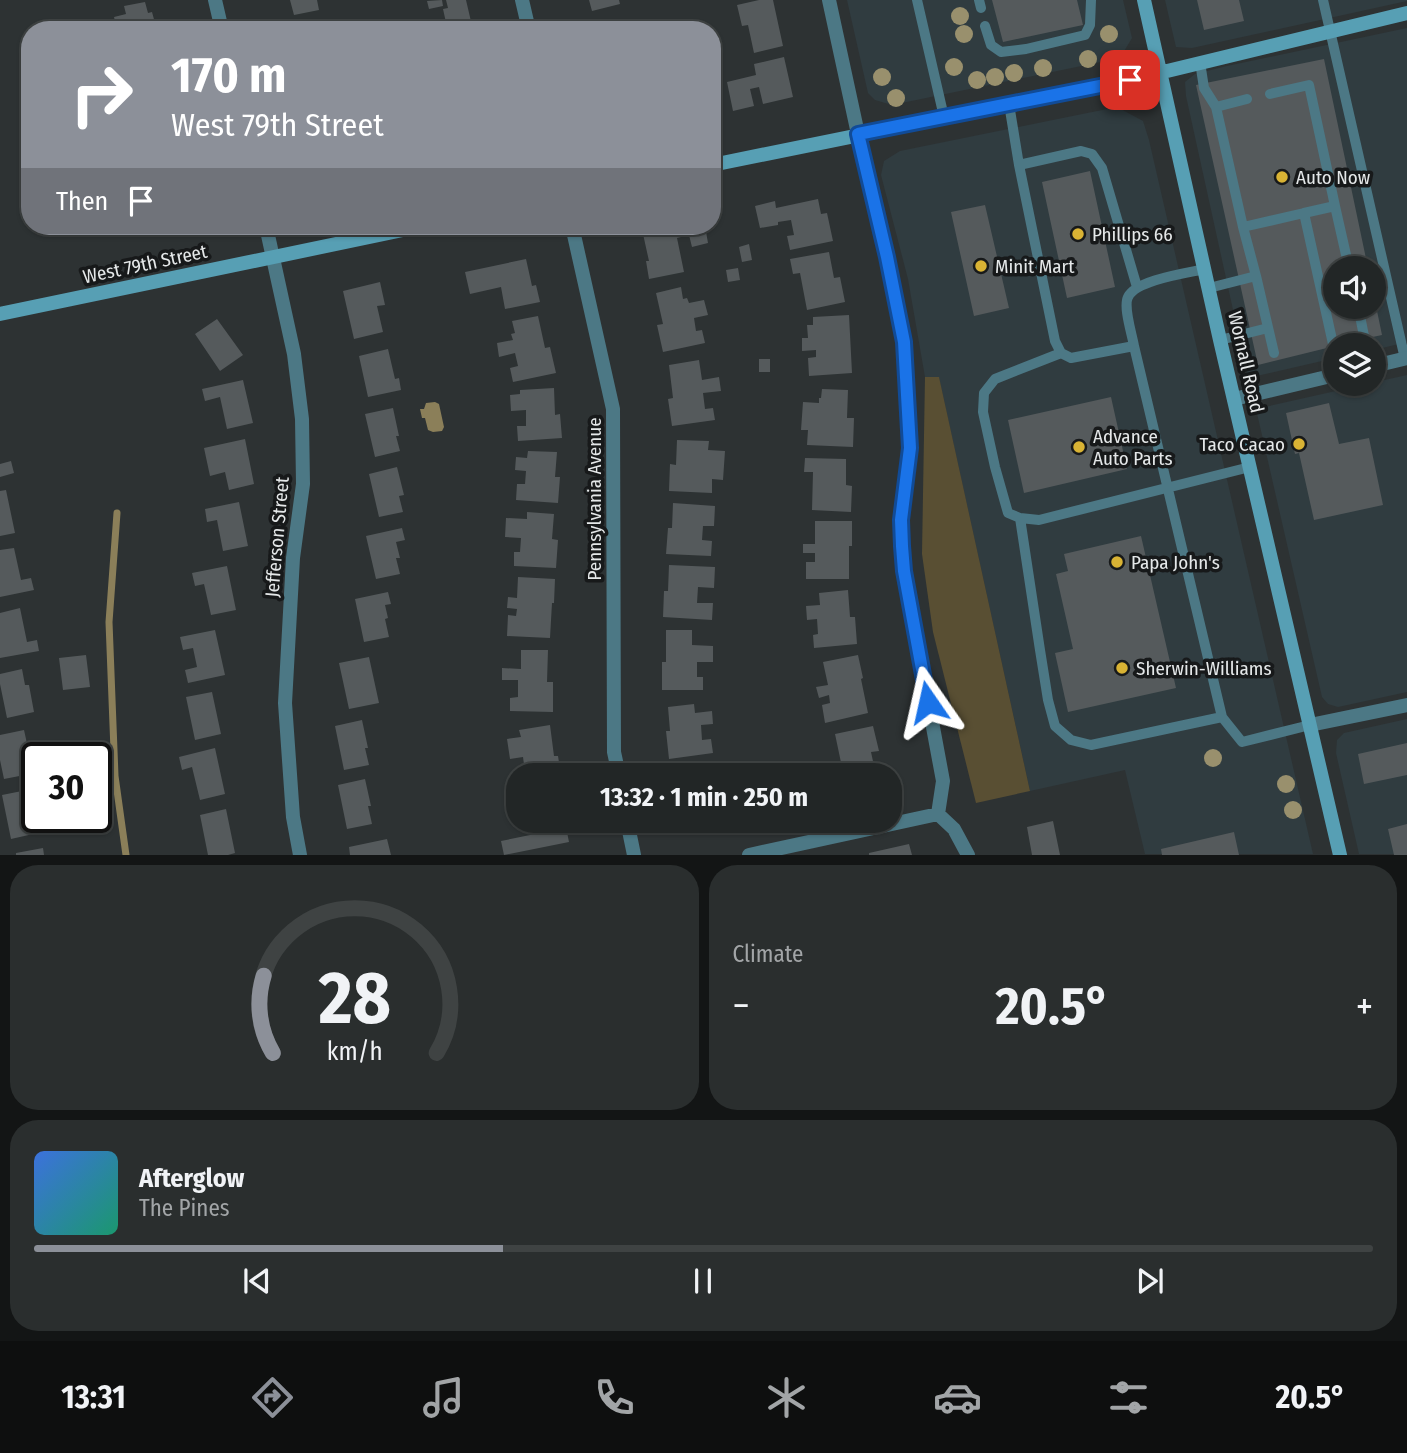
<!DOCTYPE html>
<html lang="en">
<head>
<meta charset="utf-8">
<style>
  :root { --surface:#222626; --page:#2a2e2e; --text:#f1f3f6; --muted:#a2a5a7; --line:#3f4343; --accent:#8c9099 }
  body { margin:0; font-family:"Fira Sans Condensed",sans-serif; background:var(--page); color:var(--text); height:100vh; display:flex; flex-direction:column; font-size:26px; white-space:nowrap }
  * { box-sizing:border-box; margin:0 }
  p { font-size:23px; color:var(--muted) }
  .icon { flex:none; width:38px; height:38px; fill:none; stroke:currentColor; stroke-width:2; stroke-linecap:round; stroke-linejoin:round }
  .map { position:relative; height:855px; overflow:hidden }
  .sheet { display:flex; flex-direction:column; gap:10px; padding:10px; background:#131515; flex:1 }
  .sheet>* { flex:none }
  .banner { position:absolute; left:21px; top:21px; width:700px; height:214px; border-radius:28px; box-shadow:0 2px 5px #0004,0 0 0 2px var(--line); background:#8c9099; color:#fff; overflow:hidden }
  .fabs { position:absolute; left:1323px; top:256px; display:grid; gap:14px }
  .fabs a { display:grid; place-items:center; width:63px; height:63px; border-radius:50%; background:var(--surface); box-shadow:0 2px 5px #0004,0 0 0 2px var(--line); font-size:35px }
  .speed { position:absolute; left:21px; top:742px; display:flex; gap:14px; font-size:35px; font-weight:700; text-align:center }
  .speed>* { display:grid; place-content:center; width:91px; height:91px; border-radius:50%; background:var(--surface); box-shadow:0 2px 5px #0004,0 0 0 2px var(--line); line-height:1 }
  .speed .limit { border:4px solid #111; border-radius:10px; background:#fff; color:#111 }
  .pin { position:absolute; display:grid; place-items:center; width:60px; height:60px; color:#fff; margin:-30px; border-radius:14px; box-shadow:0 4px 10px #0006 }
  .me { position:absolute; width:77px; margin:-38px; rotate:349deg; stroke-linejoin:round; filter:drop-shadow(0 0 5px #0008) }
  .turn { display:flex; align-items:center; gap:24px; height:147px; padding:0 35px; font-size:32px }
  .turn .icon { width:91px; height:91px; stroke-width:2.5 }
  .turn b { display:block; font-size:49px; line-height:60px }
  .then { display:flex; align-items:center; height:66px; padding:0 35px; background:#0003; gap:14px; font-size:26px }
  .big { font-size:52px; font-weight:700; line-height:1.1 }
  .sheet .widget { flex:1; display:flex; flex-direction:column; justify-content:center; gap:10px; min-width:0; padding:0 24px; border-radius:28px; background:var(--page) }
  .sheet .dial { align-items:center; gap:0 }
  .dial svg { height:182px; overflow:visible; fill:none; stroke:var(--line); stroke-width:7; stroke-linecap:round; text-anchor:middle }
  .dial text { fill:var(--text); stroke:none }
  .song { display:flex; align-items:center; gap:21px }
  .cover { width:84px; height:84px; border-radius:10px; background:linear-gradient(135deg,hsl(220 70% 55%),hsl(160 70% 35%)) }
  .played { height:7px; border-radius:4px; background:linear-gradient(90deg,var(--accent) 35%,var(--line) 35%) }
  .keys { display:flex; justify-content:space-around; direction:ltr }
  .heat { display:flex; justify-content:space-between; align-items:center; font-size:38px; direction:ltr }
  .sheet .tiles { flex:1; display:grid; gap:10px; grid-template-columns:1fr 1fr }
  .widget:last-child { grid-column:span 2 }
  .trip { position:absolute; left:506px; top:763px; width:396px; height:70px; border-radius:28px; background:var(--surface); box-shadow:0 2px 5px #0004,0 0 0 2px var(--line); font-weight:700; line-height:70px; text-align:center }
  .dock { display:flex; height:112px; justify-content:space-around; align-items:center; background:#0e0f0f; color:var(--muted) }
  .dock .icon { width:49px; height:49px }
  .dock .active { color:var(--accent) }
  .dock b { font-size:32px; color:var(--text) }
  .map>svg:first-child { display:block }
</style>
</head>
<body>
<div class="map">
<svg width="1407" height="855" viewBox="0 0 1407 855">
  <rect width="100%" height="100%" fill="#2d3233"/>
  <path fill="#303c40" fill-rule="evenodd" d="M847 0H1123L1132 38 1120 58 892 105 875 100 868 93Z
    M1165 0H1407V1L1192 48 1176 47Z
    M1407 28V342L1374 350V345H1335V358L1248 378 1186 96 1185 82 1195 74 1227 66ZM1335 268H1374V306H1335Z
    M1117 107 1143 121 1149 140 1313 854H1145L1125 770 1030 791 939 378 925 377 908 279 881 175 884 161 900 151Z
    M1407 375V692L1338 707 1328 704 1322 697 1256 409Z
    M1407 719V854H1359L1336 753 1337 740 1344 733Z"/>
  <path fill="#594f33" d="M925 377H939L1030 791 976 803 933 632 922 554Z"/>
  <path fill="#8b7f59" d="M435 402 439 404 444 427 442 431 433 432 428 430 425 418H422L420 409H424L426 403Z"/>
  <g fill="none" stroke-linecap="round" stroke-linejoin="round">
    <path stroke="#8b7f59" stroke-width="7" d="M117 513 109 622 115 776 126 855"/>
  </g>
  <path fill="#555a5c" d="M290 0H317L319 10 294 15Z
    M442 0 443 6 429 9 427 1Z
    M446 0H466L473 30H441L447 27 443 9 448 8Z
    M589 0H619L620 4 592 11Z
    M759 0H773L783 46 754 53 748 25 742 26 737 5Z
    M992 0H1077L1083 25 1003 42Z
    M1197 0H1239L1244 21 1204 30Z
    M145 2 148 13 152 12 155 23H158L159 30H130L129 27 117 30 114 17 126 14 124 6Z
    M618 19 620 30H599L597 24Z
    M330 21 332 30H304L303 28Z
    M784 57 793 97 763 104 759 87 750 89 754 106 733 111 727 82 756 75 754 64Z
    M1324 59 1368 268H1335V306H1376L1382 335 1335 345V346L1258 365 1196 85Z
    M1090 171 1115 287 1067 298 1042 182Z
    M818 199 821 214 827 213 833 241 790 250 787 236 794 235 791 220 778 222V225L760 228 755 206 775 201 776 208Z
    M985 205 1009 308 974 316 951 212Z
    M683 226H705L708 243 692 247 689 235 677 238 684 272 649 279 646 261H649L643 234Z
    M749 244 752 260 742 262 739 247Z
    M829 252 834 278 840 277 845 302 807 310 800 273 793 274 790 259Z
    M526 259 532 286 536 285 540 302 505 309 501 287 470 294 465 272Z
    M738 268 740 280 728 282 726 270Z
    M380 282 385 305 377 306 383 332 354 339 343 291Z
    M681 287 683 299 687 298 689 303 704 300 708 315 694 318 696 331 702 330 705 343 663 352 657 325 663 324 656 293Z
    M849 315 852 373 809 376 808 358 816 357V350L802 351V338H808L807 325H813V317Z
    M538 316 545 348 550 347 556 373 513 382 510 368 518 366 515 353 499 357 497 343 513 340 511 334 515 333 512 321Z
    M217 319 243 355 220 371 195 334Z
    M388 349 395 379 399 378 401 390 368 397 359 356Z
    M759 359H770V372H759Z
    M699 360 702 380 719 377 721 391 703 393 705 409 713 408 715 420 672 426 668 399 673 398 669 365Z
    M243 380 253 423 227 429 220 397 205 401 202 389Z
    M554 388 555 415 560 414 562 438 518 441 517 426H526V410L511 411 510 395 520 394V390Z
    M822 389 848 390 847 418H854L853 447 807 445 808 430H801L803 402 819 403V398H821Z
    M1111 397 1127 469 1024 493 1008 420Z
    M1329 403 1339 444 1369 438 1383 505 1314 520 1299 453 1295 454 1286 413Z
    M393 408 399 436H396L400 451 375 457 365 414Z
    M245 439 254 484 229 490 225 472 210 476 204 448Z
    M677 440 709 441 708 450 725 451 723 480 712 479V493L669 491 670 464 676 465Z
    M528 451 557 452 555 477H560L558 503 516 500 517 484H525L526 471 515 470 516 457 527 458Z
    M805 458 846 459V485L852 486 851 512 812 510 813 472H804Z
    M11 461 14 473 0 477V464Z
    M397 467 404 495 399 496 403 512 379 517 369 474Z
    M6 490 15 533 0 536V491Z
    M239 502 248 546 223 551 217 520 207 522 205 509Z
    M673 503 715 506 714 526H703L702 540 712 541 711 556 666 554 668 528H672Z
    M527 512 554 514 552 539 558 540 556 568 514 566V552H520L521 538 505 537 506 518 527 519Z
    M815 521H852V546H849V579H806V562H815V553H803V544H815Z
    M402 528 405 540 396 542 400 558H396L400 574 376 579 366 536Z
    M1141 536 1176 688 1068 712 1055 653 1073 649 1056 574 1068 571 1064 554Z
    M14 548 21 580 31 578 34 590 0 597V550Z
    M669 565 715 567 714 588 698 587 697 603H713L712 620 663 617 664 591H668Z
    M227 566 236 610 211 615 204 584 195 586 192 573Z
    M518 577 555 579 554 603H552L550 638 507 636 508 615 516 616 517 609 507 608 508 597 517 598Z
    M848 590 850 617H855L857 644 814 648 813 635 818 634 817 619 807 620 806 606 820 605 819 593Z
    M388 592 391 604 385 605 388 618 385 619 389 637 364 642 355 599Z
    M20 608 27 642 37 640 39 651 0 658V613Z
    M215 630 225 675 188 683 185 670 197 667 193 648 183 650 180 637Z
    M666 630H692V645L713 646V662H697V677H703V690H662V662H666Z
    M521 650H548L547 682H553V712L510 711V698L518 697V680H502V668L521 669Z
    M86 655 90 687 63 690 59 658Z
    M858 655 863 678 861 679 868 713 825 723 822 705 830 703 829 695 819 698 816 687 828 685 823 662Z
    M369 657 379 703 349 709 339 663Z
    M22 669 25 685H29L34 712 7 718 0 684V674Z
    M212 692 221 734 195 740 186 697Z
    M694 704 695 713 712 711 713 724 701 725 702 740 711 739 713 753 669 759 666 731H670L668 707Z
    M362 720 368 748H365L369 765 344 770 335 726Z
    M550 725 554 756H558L561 775H513V774L525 772 523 757 510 759 507 739 521 737 519 730Z
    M873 726 879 751 871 752 876 775H833L843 772 835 734Z
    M24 730 28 748 30 747 35 773 4 779 0 760V735Z
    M1407 743V775L1364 784 1358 754Z
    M215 748 225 794 200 800 192 767 182 770 179 757Z
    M713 767 715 775H682V774Z
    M365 779 371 806H368L372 824 347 829 338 785Z
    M32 789 37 817H38L42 832 11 839 2 795Z
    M226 809 235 853 228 855H208L200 815Z
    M532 821H569L570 826 566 827 569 842 504 855 501 841 535 834Z
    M1053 821 1060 855H1032L1027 827Z
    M1407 824V855H1394L1388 829Z
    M1234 832 1239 855H1162L1161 849Z
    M387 839 391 855H350L349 847Z
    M909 844 912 855H869V853Z
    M43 848 44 855H16V853Z"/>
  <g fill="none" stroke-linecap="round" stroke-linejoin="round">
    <path stroke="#4c7885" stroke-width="10" d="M917 0 944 117
      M979 0 981 8
      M1323 0 1405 359
      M985 26 991 45 1001 52 1026 49 1085 35 1090 25 1091 0
      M1200 62 1204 88 1216 107
      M1270 94 1309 85 1335 206
      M1009 104 1019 165 1055 341 1061 353 1071 358 1134 346 1222 717 1242 742 1310 725
      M1019 165 1081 151 1092 154 1102 168 1137 287
      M1304 213 1335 206 1349 268
      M1243 227 1216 107 1247 99
      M1256 276 1274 353
      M1209 288 1256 276 1243 227 1304 213 1333 344
      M1358 306 1364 336
      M1220 340 1268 328
      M1134 346C1132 334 1123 307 1128 297 1136 280 1187 273 1205 269
      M1061 353 995 379 984 393 983 412 995 467 1008 513 1020 518 1039 520 1250 467
      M1020 518 1040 650 1048 700 1055 726 1071 740 1091 745 1222 717"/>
    <path stroke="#4c7885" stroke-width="14" d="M215 0 222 30
      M522 0 529 30
      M829 0 858 134 887 257 904 342 910 448 901 520 904 571 943 781 938 814 954 829 968 855
      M266 226 294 354 302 419 303 484 293 558 285 703 293 817 300 855
      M572 226 613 409 614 752 619 775
      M1374 366 1407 358
      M1234 399 1335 375
      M1310 725 1407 705
      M627 821 634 855
      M749 855 938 814"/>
    <path stroke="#579fb4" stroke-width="14" d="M1144 0 1220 340 1340 855
      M712 165 1130 80 1407 13
      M0 314 422 226"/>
  </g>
  <g fill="#99906d">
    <circle cx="960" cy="16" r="9"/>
    <circle cx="964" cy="34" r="9"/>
    <circle cx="1109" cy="34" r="9"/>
    <circle cx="1088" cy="59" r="9"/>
    <circle cx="954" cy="67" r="9"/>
    <circle cx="1043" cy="68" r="9"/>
    <circle cx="1014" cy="73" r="9"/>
    <circle cx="882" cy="77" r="9"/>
    <circle cx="995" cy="77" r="9"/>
    <circle cx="977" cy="80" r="9"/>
    <circle cx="896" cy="98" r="9"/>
    <circle cx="1213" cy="758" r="9"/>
    <circle cx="1286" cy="784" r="9"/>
    <circle cx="1293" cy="810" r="9"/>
  </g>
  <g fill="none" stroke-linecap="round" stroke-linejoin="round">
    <g stroke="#114b97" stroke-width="18">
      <path id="route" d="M928 702 904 571 902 546 901 520 910 448 904 342 887 257 858 134 1130 80"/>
    </g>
    <use href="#route" stroke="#1a73e8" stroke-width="12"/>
  </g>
  <g fill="#d9b334" stroke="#17191a" stroke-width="2.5">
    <circle cx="1282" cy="177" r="7"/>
    <circle cx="1078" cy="234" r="7"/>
    <circle cx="981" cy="266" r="7"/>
    <circle cx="1299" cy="444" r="7"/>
    <circle cx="1079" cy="447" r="7"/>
    <circle cx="1117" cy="562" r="7"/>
    <circle cx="1122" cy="668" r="7"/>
  </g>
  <g text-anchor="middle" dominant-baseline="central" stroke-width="7" stroke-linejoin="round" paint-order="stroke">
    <g font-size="19" fill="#e5e8e9" stroke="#17191a" text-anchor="start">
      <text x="1296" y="177">Auto Now</text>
      <text x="1092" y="234">Phillips 66</text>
      <text x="995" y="266">Minit Mart</text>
      <text x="1093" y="436">Advance<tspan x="1093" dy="22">Auto Parts</tspan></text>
      <text x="1285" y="444" text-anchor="end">Taco Cacao</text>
      <text x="1131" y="562">Papa John's</text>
      <text x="1136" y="668">Sherwin-Williams</text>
    </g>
    <g font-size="19" fill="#e5e8e9" stroke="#17191a">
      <text transform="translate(145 264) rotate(-12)">West 79th Street</text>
      <text transform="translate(1246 362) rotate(77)">Wornall Road</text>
      <text transform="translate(594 499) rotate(-90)">Pennsylvania Avenue</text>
      <text transform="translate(277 537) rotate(-85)">Jefferson Street</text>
    </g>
  </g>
</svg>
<div class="fabs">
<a><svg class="icon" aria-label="sound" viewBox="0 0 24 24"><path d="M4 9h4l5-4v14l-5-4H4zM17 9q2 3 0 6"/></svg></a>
<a><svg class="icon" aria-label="layers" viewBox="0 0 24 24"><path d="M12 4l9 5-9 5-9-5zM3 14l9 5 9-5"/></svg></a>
</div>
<div class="speed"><div class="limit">30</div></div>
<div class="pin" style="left:1130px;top:80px;background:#d93025"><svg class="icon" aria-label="arrive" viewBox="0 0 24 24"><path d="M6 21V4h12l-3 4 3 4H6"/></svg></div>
<svg class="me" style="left:928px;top:702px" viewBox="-20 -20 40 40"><path d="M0-17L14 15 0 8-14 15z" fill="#1a73e8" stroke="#fff" stroke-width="4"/></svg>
<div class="trip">13:32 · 1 min · 250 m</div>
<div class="banner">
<div class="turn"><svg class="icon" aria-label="right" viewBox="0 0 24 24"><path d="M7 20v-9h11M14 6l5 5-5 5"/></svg><div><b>170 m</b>West 79th Street</div></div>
<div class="then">Then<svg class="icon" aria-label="arrive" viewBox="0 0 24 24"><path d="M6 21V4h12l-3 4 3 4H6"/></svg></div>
</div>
</div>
<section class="sheet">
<div class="tiles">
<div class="widget dial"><svg viewBox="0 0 100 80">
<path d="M14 69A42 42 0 1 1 86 69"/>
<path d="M14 69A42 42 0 0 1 10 35" stroke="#8c9099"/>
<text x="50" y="56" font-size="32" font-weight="700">28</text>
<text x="50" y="72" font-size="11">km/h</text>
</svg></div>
<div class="widget"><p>Climate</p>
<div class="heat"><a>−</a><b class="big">20.5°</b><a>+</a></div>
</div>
<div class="widget">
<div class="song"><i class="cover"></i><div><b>Afterglow</b><p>The Pines</p></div></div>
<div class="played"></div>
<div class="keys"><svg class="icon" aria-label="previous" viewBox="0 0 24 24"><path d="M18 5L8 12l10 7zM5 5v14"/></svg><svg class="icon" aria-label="pause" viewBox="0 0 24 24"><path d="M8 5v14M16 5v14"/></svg><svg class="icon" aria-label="next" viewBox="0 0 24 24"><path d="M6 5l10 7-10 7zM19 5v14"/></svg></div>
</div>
</div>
</section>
<nav class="dock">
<b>13:31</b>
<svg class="icon active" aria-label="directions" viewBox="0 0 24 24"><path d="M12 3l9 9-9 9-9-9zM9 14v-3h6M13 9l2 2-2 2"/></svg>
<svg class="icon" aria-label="music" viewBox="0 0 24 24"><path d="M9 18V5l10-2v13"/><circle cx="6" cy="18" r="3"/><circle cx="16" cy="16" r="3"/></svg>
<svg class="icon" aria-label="phone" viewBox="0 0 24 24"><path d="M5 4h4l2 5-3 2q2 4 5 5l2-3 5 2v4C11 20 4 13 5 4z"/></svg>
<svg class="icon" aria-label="climate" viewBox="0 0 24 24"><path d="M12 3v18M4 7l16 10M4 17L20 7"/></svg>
<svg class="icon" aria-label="car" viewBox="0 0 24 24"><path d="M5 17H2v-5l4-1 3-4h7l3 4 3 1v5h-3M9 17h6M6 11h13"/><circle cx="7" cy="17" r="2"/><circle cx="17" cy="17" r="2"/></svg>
<svg class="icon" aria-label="filters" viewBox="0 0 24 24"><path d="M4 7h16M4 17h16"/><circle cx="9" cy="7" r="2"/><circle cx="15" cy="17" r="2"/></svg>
<b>20.5°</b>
</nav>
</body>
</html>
